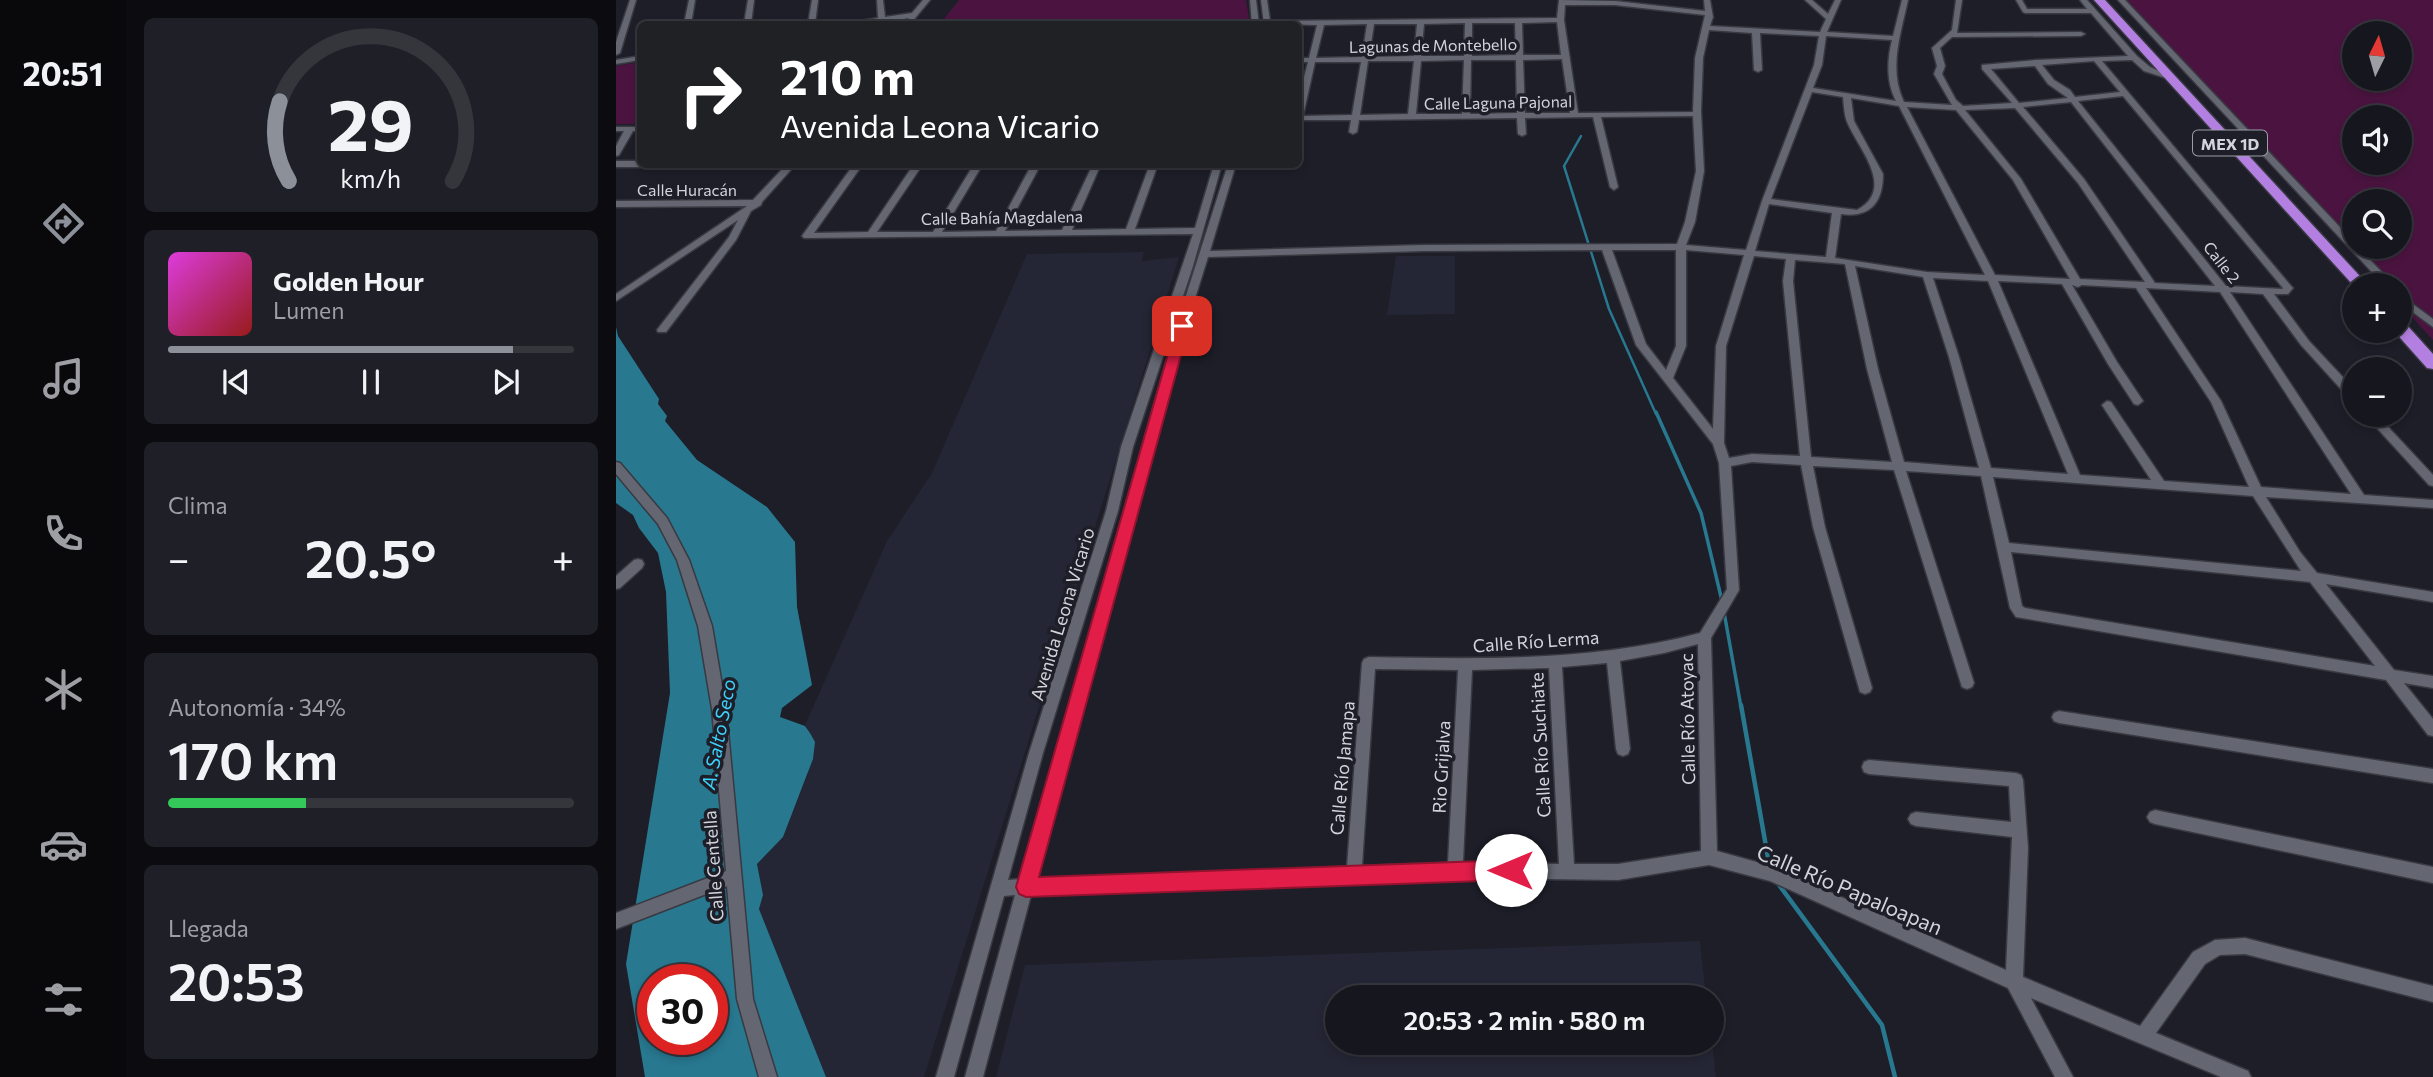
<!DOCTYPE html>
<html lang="es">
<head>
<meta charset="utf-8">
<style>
  :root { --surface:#16161e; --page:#1f1f27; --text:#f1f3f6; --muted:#9e9fa4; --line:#35353c; --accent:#8c9099 }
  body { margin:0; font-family:Commissioner,sans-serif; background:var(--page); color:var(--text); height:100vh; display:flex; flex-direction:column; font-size:26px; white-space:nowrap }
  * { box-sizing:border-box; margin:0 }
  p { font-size:23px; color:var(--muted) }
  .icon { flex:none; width:38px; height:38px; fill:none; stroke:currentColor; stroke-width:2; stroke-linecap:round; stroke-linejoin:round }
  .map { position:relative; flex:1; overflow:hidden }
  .side { display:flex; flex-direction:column; gap:18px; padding:18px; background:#0c0c10; width:490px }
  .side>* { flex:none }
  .guide { position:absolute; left:21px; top:21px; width:665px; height:147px; border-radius:10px; box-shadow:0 4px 10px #0003,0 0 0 2px var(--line); background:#202124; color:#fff; overflow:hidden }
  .needle { width:46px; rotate:5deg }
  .controls { position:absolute; left:1726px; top:21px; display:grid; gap:14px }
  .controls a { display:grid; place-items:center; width:70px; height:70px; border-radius:50%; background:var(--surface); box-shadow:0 4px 10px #0003,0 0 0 2px var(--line); font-size:35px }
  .speed { position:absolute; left:21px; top:964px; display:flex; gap:14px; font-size:35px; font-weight:700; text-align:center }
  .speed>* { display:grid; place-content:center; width:91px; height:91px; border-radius:50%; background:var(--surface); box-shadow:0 4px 10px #0003,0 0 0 2px var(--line); line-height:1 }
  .speed .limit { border:10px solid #d22; background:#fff; color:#111 }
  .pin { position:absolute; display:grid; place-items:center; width:60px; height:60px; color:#fff; margin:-30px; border-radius:14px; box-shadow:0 4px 10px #0006 }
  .me { position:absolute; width:77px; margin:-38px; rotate:270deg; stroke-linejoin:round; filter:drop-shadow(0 0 5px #0008) }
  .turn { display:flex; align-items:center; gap:24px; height:147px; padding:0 28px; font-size:32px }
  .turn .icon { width:91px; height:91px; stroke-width:2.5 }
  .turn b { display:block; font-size:49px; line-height:60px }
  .big { font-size:52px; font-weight:600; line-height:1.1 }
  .side .tile { flex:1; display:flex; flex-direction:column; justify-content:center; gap:10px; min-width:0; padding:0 24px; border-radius:10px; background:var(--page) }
  .side .dial { align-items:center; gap:0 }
  .dial svg { height:182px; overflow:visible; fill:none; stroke:var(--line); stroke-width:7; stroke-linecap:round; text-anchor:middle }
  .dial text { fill:var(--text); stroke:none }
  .song { display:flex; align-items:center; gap:21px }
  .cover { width:84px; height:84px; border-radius:10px; background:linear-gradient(135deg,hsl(300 70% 55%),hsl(0 70% 35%)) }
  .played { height:7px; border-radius:4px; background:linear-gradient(90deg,var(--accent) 85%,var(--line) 85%) }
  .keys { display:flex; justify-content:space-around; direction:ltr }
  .heat { display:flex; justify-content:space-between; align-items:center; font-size:38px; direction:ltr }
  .charge { height:10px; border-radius:5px; background:linear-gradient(90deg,#34c759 34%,var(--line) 0) }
  .trip { position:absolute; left:709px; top:985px; width:399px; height:70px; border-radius:35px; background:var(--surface); box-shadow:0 4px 10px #0003,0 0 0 2px var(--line); font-weight:600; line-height:70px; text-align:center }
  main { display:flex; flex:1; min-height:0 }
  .dock { display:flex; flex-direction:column; width:126px; justify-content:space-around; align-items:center; background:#09090c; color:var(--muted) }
  .dock .icon { width:49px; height:49px }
  .dock .on { color:var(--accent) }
  .dock b { font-size:32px; color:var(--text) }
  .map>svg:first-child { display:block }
</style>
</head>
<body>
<main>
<nav class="dock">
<b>20:51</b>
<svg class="icon on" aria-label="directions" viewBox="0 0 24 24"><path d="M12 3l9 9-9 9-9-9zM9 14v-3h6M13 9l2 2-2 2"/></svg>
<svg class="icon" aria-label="music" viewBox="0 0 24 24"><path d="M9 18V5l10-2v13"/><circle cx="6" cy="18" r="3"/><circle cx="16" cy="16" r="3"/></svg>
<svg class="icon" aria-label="phone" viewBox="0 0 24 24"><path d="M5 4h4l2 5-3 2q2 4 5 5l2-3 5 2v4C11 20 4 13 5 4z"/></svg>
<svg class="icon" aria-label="climate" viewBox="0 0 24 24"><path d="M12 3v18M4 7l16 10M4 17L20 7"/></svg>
<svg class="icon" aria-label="car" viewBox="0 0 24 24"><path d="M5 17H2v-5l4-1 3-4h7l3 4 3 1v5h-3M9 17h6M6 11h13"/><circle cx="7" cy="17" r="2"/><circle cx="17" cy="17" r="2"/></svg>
<svg class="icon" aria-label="filters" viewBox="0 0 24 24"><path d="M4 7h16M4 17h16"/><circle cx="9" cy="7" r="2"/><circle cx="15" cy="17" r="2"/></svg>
</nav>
<section class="side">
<div class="tile dial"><svg viewBox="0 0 100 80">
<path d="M14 69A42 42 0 1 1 86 69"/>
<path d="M14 69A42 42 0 0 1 10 34" stroke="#8c9099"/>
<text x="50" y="56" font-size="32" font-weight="700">29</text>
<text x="50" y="72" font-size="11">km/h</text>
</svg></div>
<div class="tile">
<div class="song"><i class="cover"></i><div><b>Golden Hour</b><p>Lumen</p></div></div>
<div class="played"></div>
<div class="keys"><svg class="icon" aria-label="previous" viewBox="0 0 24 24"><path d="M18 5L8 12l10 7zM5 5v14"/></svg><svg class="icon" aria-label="pause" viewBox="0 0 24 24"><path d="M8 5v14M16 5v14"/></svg><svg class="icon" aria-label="next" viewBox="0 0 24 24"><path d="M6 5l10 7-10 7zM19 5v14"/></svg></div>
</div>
<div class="tile"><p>Clima</p>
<div class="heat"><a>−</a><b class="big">20.5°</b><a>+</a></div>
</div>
<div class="tile"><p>Autonomía · 34%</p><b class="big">170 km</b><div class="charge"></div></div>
<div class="tile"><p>Llegada</p><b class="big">20:53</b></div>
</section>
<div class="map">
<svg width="1817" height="1077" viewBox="0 0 1817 1077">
  <rect width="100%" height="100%" fill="#1d1e28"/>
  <path fill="#242635" d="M528 252 526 261 563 257 308 1077H210L143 909 147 895 141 864 167 837 192 774 194 733 189 725 271 541 316 473 411 254Z
    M780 256H839V314L771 315Z
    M1084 941 1090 997 721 998V1043L1096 1041 1100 1077H380L409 965Z"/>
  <path fill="#4b1440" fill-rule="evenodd" d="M343 0H630L634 24H324Z
    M1501 0H1817V340L1783 303V285H1766ZM1738 33H1783V79H1738ZM1738 117H1783V163H1738ZM1738 201H1783V247H1738Z
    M24 62V124H0V66Z"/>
  <path fill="#287890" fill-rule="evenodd" d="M0 327 2 336 43 399 42 404 51 416 49 421 81 460 151 507 179 542 181 607 196 685 166 708 164 717 189 726 194 733 199 742 197 759 167 837 141 864 147 895 143 909 210 1077H29L10 964 54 693 50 592 42 553 23 528 17 515 0 503ZM37 980H96V1040H37Z"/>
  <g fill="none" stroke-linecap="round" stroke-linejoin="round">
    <path stroke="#287890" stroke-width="2.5" d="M965 136 948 166 993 309 1040 414"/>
    <path stroke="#287890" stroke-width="3.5" d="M1040 412 1085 513 1106 601
      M1108 612 1125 707"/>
    <path stroke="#287890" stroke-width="4.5" d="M1125 705 1154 869
      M1161 882 1266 1025 1279 1077"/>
    <g stroke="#383941" stroke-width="3">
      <path id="minor" d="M14 0H20L4 53 0 55V42Z
        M73 0H79L75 24H68Z
        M132 0H138L135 24H128Z
        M196 0H202L199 24H192Z
        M261 0H267L269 17 296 13 307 0H314L295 23 289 22 293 18 269 22V24H263L262 23 236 24 239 22 262 18Z
        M634 0H640L643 24H636Z
        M645 0H651L654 21 941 18 943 0 999 1 1089 11 1088 0H1094L1097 17 1094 26 1204 32 1210 19 1189 0H1196L1212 14 1219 0H1225L1211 32 1277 36 1286 0H1292C1285 33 1272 69 1288 102L1336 105 1318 74 1321 66 1316 48 1336 30 1340 0H1346L1341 33 1465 32 1469 34 1465 36 1336 37 1324 48 1329 66 1326 74 1340 100 1347 106 1396 103 1366 69V65L1420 60 1512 56 1475 13H1409L1407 12 1400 0H1406L1411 9H1471L1464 0H1471L1521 56 1534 67 1557 77 1553 79 1528 71 1516 60 1486 61 1675 286 1677 288 1672 294H1658L1693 341 1738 389V400L1734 399 1685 345 1647 294 1614 292 1748 495 1817 500V508L1650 497 1684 552 1701 573 1817 592V602L1710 584 1778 670 1817 676V688L1788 683 1817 719V736L1812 735 1770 680 1400 617 1394 608 1365 476 1290 471 1358 683 1356 687 1351 689 1346 687 1278 470 1197 466 1209 527 1256 688 1254 692 1249 694 1244 692 1197 527 1185 465 1136 462 1115 466 1123 590 1095 638 1101 851 1155 866 1390 970 1396 837 1300 826 1295 824 1292 819 1295 814 1300 812 1395 822 1393 786 1253 774 1248 772 1246 767 1248 762 1253 760 1400 773 1405 775 1407 780 1412 848 1407 977 1524 1026 1577 952 1599 940 1629 938 1817 986V1002L1629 954 1604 955 1589 964 1540 1033 1632 1071 1635 1077H1605L1415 998 1457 1077H1439L1392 988 1154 881 1093 865 1002 880 839 878 743 882 738 884 733 882 415 895 367 1077H349L399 895 388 896 338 1077H320L413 753 490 511 505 447 577 234 188 238 186 236 238 164H247L198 233 252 232 298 164H307L261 232H317L358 164H367L326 232 380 231 416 164H425L389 231 446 230 477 164H485L456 230 510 229 534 164H542L519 229 579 228 598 164H606L577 266 517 447 502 511 427 753 392 880 404 879 561 324 612 164H620L594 251 808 245 1061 244 1069 222 1080 171 1077 116 985 117 1002 187 998 190 994 187 977 117 909 118 910 134 906 136 902 134 901 118 743 120 741 132 737 134 733 132 735 120H682V100L692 62H682V58H693L701 25 648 24ZM949 5H999L1089 15 1079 58 1077 112 962 113 948 20ZM941 22 945 55H907L906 23ZM849 23 848 56H805L808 24ZM856 23H899L900 55 856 56ZM751 24 746 57 700 58 708 25ZM758 24H801L798 56 753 57ZM1093 30 1136 33 1138 70 1142 72 1146 70 1144 33 1203 36 1198 65 1146 201 1130 250 1070 245 1079 222 1088 171 1085 111 1087 58ZM1210 36 1276 40C1271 60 1270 82 1280 101L1197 88 1206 65ZM946 59 954 113H909L907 60ZM848 60 846 114H800L805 61ZM855 60H900L901 113 854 114ZM752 61H798L792 114 744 115ZM1478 61 1504 92 1459 97 1454 90 1438 80 1426 65ZM699 62H745L736 115 687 116ZM1419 66 1432 84 1452 98 1403 103 1375 69ZM1196 92 1227 97C1228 106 1228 116 1232 124 1243 149 1280 189 1241 210L1155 199ZM1507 96 1667 288 1666 289 1610 286 1462 101ZM1235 98 1283 106 1369 275 1311 272 1219 258 1225 214C1254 218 1267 203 1267 174L1238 121ZM1455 102 1599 286 1539 283 1468 179 1407 107ZM1291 107 1340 110 1397 180 1454 279 1379 275ZM1399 108 1462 183 1529 282 1464 279 1405 179 1349 110ZM1153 204 1216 213 1210 257 1139 251ZM986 250 1020 345 1097 444 1103 463 1111 589 1084 633C975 662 865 659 753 657L748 659 746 663 731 867 419 879 571 324 592 257 808 251ZM996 250H1060V346L1050 370 1030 344ZM1070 250 1128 255 1100 346 1097 429 1057 378 1070 346ZM1138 256 1170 259 1167 281 1184 456 1136 454 1113 458 1108 443 1110 346ZM1179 260 1229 264 1251 369 1276 462 1195 457 1177 281ZM1239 266 1307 277 1333 357 1363 468 1288 462 1262 369ZM1317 278 1372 281 1452 474 1375 468 1343 357ZM1382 281 1446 284 1492 364 1518 404 1522 405 1527 401 1501 362 1456 285 1462 287 1466 285 1520 288 1595 402 1633 487 1548 481 1495 402 1491 401 1486 405 1535 480 1464 475ZM1530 288 1604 292 1735 494 1645 487 1605 401ZM1377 477 1637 496 1685 571 1393 543ZM1395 552 1694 582 1759 666 1409 608 1406 606ZM1082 644 1085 851 1002 864H958L946 667 991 663 1000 749 1002 754 1007 756 1012 754 1014 749 1004 661 1048 653ZM933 668 943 864 847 862 856 670ZM759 669 842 670 832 863 746 866Z
        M1502 0H1509L1738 242V247H1742L1778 285H1768Z
        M24 56V60L0 64V60Z
        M0 127H24V131H17L3 155 0 156V146L8 131H0Z
        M0 161H24V164H28L24 167H0Z
        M171 164H180L146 202 145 205 135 211 120 240 50 332H42L41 330 113 237 122 220 0 301V294L131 206 0 207V201L137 200Z
        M1783 294 1817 319V327L1783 302Z
        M1749 415H1761L1817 475V486L1813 485Z
        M0 462 4 463 51 518 73 560 96 626 110 709 137 999 161 1077H143L121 999 111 886 0 929V913L110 871 96 709 82 626 61 560 42 524 0 474Z
        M22 559 26 560 28 564 26 568 4 588 0 589V576L18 560Z
        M1443 711 1817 769V783L1443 723 1438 721 1436 717 1438 713Z
        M1539 810 1817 867V883L1539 824 1534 822 1531 817 1534 812Z"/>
    </g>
    <g stroke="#383941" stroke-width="3">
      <path id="highway" d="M1478 0H1489L1752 285 1738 286Z
        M1783 322 1789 323 1817 354V369L1811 368 1778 331H1783Z"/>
    </g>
    <use href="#minor" fill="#646671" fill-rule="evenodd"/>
    <use href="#highway" fill="#b37fe0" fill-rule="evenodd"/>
  </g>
  <path fill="#e11d48" stroke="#92132f" stroke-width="2" d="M566 321 573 326 423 877 895 860 902 863 905 870 902 877 895 880 410 897 403 894 400 887 560 326Z"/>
  <g text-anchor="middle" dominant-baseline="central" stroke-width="7" stroke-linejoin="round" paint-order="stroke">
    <g font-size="16" fill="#d3d4db" stroke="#1d1e28">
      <text transform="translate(817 45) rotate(-1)">Lagunas de Montebello</text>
      <text transform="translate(882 102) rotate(-1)">Calle Laguna Pajonal</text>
      <text x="71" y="189">Calle Huracán</text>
      <text transform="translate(386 217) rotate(-1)">Calle Bahía Magdalena</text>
      <text transform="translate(1606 262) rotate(52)">Calle 2</text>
    </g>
    <rect fill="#1d1e28" stroke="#9c9da5" stroke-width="2" x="1577" y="130.5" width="74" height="25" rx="5"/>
    <g font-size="16" font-weight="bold" fill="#d3d4db">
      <text x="1614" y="143">MEX 1D</text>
    </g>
    <g font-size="18" fill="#d3d4db" stroke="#1d1e28">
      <text transform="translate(446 614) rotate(-73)">Avenida Leona Vicario</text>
      <text transform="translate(920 641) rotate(-4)">Calle Río Lerma</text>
      <text transform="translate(1071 719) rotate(-91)">Calle Río Atoyac</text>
      <text transform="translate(924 745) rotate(-93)">Calle Río Suchiate</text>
      <text transform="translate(825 767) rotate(-87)">Rio Grijalva</text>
      <text transform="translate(726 768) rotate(-85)">Calle Río Jamapa</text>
      <text transform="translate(97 866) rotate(-94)">Calle Centella</text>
    </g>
    <g font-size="19" font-style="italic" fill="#3cd2fd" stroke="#1d1e28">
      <text transform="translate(102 734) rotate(-79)">A. Salto Seco</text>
    </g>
    <g font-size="21" fill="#d3d4db" stroke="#1d1e28">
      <text transform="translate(1234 889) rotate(23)">Calle Río Papaloapan</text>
    </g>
  </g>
</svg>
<div class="controls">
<a><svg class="needle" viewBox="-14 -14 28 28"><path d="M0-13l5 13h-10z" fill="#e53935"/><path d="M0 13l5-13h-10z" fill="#9e9fa4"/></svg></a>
<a><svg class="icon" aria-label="sound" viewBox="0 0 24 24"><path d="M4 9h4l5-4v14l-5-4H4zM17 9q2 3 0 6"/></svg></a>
<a><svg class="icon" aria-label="search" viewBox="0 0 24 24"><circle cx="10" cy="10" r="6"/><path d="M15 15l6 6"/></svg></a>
<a>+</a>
<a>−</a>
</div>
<div class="speed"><div class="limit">30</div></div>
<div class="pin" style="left:566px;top:326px;background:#d93025"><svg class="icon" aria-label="arrive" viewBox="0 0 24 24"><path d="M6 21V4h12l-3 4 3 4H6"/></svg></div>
<svg class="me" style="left:895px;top:870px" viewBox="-20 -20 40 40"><circle r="19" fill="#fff"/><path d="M0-13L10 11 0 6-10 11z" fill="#e11d48"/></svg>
<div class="trip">20:53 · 2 min · 580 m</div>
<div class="guide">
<div class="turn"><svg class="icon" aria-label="right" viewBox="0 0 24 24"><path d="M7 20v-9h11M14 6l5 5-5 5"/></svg><div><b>210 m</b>Avenida Leona Vicario</div></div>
</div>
</div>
</main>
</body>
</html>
